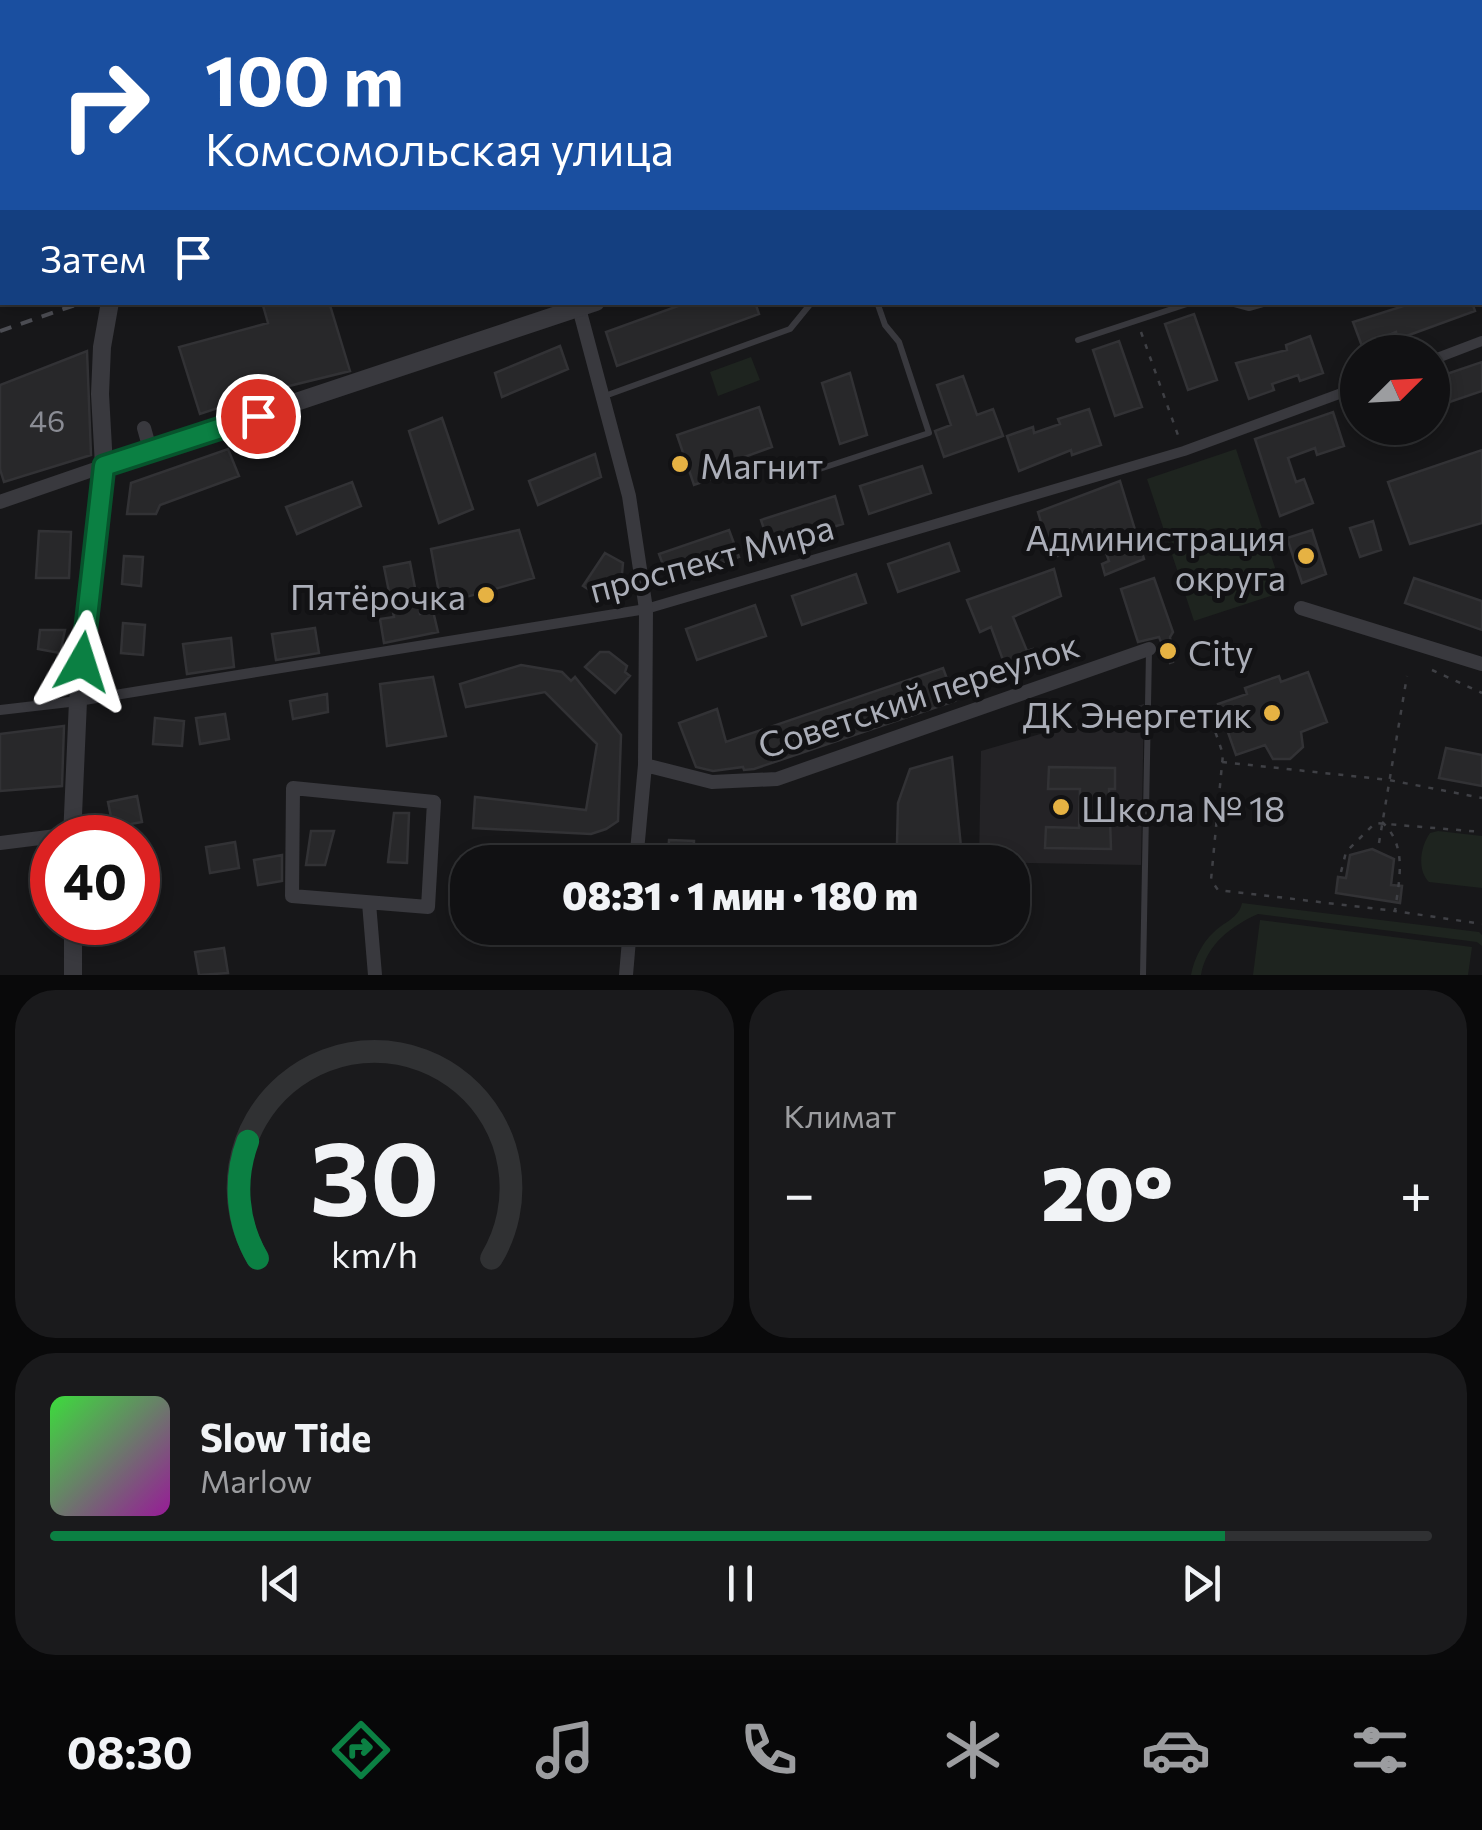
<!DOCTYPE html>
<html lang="ru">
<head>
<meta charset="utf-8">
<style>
  :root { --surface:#111113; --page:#1a1a1c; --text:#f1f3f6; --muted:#9c9da0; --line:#303133; --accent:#0b8043 }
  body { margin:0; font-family:Commissioner,sans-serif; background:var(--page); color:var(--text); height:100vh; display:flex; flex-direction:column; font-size:38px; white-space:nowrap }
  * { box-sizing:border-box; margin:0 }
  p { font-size:32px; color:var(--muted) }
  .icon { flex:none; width:55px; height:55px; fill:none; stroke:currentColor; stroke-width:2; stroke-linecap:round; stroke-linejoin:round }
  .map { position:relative; height:975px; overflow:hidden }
  .drawer { display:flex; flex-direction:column; gap:15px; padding:15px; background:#09090a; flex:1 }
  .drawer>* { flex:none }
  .guide { position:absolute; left:0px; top:0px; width:1482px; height:305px; box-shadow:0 5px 15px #0003,0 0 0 2px var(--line); background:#1a4fa0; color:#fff; overflow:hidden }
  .needle { width:65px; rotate:66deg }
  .fabs { position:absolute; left:1340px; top:335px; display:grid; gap:20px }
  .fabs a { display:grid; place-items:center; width:110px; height:110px; border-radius:50%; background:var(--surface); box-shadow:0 5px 15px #0003,0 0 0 2px var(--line); font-size:50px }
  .speed { position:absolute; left:30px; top:815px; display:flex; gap:20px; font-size:50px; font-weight:700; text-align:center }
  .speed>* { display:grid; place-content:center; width:130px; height:130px; border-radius:50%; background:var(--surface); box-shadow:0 5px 15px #0003,0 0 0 2px var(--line); line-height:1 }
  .speed .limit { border:15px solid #d22; background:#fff; color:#111 }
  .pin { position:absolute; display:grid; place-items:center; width:85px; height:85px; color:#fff; margin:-42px; border:5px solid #fff; border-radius:50%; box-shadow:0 2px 10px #0007 }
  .me { position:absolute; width:110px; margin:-55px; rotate:6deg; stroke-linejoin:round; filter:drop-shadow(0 0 8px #0008) }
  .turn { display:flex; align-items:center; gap:35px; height:210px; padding:0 40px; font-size:45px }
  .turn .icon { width:130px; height:130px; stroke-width:2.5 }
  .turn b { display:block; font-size:70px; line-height:85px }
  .then { display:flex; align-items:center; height:95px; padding:0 40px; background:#0003; gap:20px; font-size:38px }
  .big { font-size:75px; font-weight:800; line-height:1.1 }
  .drawer .widget { flex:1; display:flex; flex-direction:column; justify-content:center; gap:15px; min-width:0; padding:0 35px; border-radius:40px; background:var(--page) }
  .drawer .dial { align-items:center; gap:0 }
  .dial svg { height:260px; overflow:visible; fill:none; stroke:var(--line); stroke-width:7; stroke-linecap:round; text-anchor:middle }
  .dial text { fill:var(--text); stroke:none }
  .song { display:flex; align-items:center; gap:30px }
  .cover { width:120px; height:120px; border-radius:15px; background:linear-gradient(135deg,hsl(120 70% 55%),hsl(300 70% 35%)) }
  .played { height:10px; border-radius:5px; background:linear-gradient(90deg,var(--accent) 85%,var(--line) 85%) }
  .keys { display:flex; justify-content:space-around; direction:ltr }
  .heat { display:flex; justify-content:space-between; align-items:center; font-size:55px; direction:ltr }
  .drawer .tiles { flex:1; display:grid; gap:15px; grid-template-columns:1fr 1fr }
  .widget:last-child { grid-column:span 2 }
  .trip { position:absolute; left:450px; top:845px; width:580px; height:100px; border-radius:40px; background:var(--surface); box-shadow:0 5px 15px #0003,0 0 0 2px var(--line); font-weight:800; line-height:100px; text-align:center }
  .tabs { display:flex; height:160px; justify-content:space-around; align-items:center; background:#070708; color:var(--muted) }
  .tabs .icon { width:70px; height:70px }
  .tabs .selected { color:var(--accent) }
  .tabs b { font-size:45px; color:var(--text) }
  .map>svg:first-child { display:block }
</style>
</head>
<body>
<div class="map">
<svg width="1482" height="975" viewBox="0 0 1482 975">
  <rect width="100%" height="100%" fill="#171719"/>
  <path fill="#242326" d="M1144 704 1141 865 979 862 981 751Z"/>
  <path fill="#1e241f" d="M751 357 760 380 718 396 710 372Z
    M1236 449 1283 592 1194 621 1147 479Z
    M1438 831 1482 836V888L1429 882C1417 870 1420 847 1430 833Z
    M1242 903 1479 932 1482 935V946L1477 942 1258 914C1231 926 1206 945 1201 975H1191C1194 959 1202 943 1214 932 1224 922 1239 918 1242 903Z
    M1260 920 1472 947 1468 975H1253Z"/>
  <path fill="#28282a" stroke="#323235" stroke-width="2.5" d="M262 302H287L288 306 329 302 350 371 285 387 250 401 248 398 200 414 179 347 268 323Z
    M689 302H755L759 314 617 366 606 332Z
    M1416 302H1472L1475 311 1398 339 1396 332 1362 346 1353 322Z
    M1194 314 1217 380 1188 390 1165 324Z
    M1310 336 1323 373 1300 381 1298 375 1272 384 1274 390 1249 399 1236 363 1287 350 1286 345Z
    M1119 341 1142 407 1115 416 1093 350Z
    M560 346 568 369 502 397 495 373Z
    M87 351 91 455 4 482 0 469V385Z
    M1482 362V391L1432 408V379Z
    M850 373 867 435 840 444 822 383Z
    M963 376 977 415 993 409 1003 436 944 457 935 431 951 425 937 385Z
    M759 407 772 447 744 457 746 467 694 485 677 435Z
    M1089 409 1101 445 1072 455 1071 450 1019 471 1007 436 1033 427 1034 433 1060 424 1058 419Z
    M1333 412 1344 446 1317 455 1315 448 1288 458 1296 482 1304 479 1313 503 1280 516 1255 439Z
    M442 418 473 509 439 523 409 431Z
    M228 449 239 476 160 505 156 514H127L131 483Z
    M1482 450V523L1410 544 1388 482Z
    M595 454 601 477 538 505 529 481Z
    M922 466 931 493 869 514 860 486Z
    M1120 481 1144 559 1105 575 1102 564 1109 561 1099 533 1064 545 1066 551 1052 559 1038 512Z
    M352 482 361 506 297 534 286 507Z
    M835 496 843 524 770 547 761 520Z
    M1373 521 1381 550 1360 557 1350 528Z
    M519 530 534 578 441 604 431 549Z
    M729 530 739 557 669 581 659 554Z
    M1312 530 1326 574 1302 583 1287 538Z
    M39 531 71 532 69 578H36Z
    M949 543 959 571 898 592 888 564Z
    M605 553 623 563 622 574 614 590 608 589 602 598 583 586Z
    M124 556 143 557 141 586 122 584Z
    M410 562 420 614 433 611 438 632 384 643 380 619 394 617 384 567Z
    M1054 569 1061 596 1013 617 1027 651 1033 649 1040 665 1008 674 991 627 980 632 967 600Z
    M856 574 866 603 802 625 792 596Z
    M1154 578 1173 632 1170 637 1173 662 1170 663 1159 637 1138 642 1121 589Z
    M1414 578 1482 601V630L1405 603Z
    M755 605 766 636 697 660 686 629Z
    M123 623 145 625 143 655 121 653Z
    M315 628 319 653 276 660 272 634Z
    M40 630H65L60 653 38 649Z
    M231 638 234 667 187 674 183 644Z
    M600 652H609L627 666 625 672 630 676 615 693 585 667Z
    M521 665 562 672 571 681 575 677 621 735 618 821 606 829 591 834 473 828 475 797 586 810 597 744 545 692 466 707 460 684Z
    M943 668 955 701 754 769 744 770 743 767 713 771 696 767 679 723 717 709 726 742Z
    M1308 672 1327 722 1301 732 1303 747 1290 759H1273L1265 745 1236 755 1218 704 1247 694 1245 688 1279 676 1281 682Z
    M433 677 446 736 387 746 380 684Z
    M327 694 328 712 293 719 290 701Z
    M225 714 229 739 200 744 196 718Z
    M155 718 184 721 182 746 153 744Z
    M64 726 62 786 0 791V734Z
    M1446 748 1482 755V786L1439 778Z
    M952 757 961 847 897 844 898 803 910 769Z
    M1049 767 1115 768V789H1109L1111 849 1045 848 1046 827 1079 828 1080 789H1048Z
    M137 796 142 822 113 827 108 802Z
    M394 813H409L407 863 388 862Z
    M311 831H334L325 865H306Z
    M669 840 694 841 693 862H668Z
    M235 842 239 868 210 873 206 847Z
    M1372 849 1394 859 1391 885 1402 886 1400 903 1336 893 1338 877 1346 878 1350 855Z
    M282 855V881L258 885 254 860Z
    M224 948 228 973 199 975 195 952Z"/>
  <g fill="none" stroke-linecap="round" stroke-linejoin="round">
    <path stroke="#3f4045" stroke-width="2.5" stroke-dasharray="5 8" stroke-linecap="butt" d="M1030 0V2
      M1141 332 1179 438
      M1432 670 1482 693
      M1207 708 1223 754 1211 880 1218 890 1395 911
      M1222 762 1389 780 1482 798
      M1382 822C1408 846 1399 880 1395 911L1482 924
      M1379 843 1407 676
      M1341 872 1346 852 1375 823 1482 832"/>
    <path stroke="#39393e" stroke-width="6" d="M1480 231 1482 230
      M1227 302 1249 308 1270 302
      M1078 340 1193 302
      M602 397 790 329 812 302
      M786 480 929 433 899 342 885 325 877 302
      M1143 975 1149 651"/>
    <path stroke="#39393e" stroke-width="10" d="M1432 360 1482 341
      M0 710 78 701 646 609 1184 451 1358 387"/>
    <path stroke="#39393e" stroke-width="14" d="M196 2V0
      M579 308 629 496 646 609 645 765 636 862
      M144 428 151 453
      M0 502 104 466
      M1301 608 1482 664
      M645 765 712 782 777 779 1149 649
      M293 788 434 802 428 907 292 896Z
      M0 843 72 834
      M369 903 375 975
      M626 975 630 928"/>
    <path stroke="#39393e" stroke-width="18" d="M1480 5 1482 4
      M0 134 2 135
      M104 466 596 302
      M72 838 78 701 104 466 100 394 102 347 110 302
      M73 922V975"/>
    <path stroke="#4c4d53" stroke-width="4" stroke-dasharray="12 10" stroke-linecap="butt" d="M970 2 977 0
      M0 331 84 302"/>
  </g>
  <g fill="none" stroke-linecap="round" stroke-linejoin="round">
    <g stroke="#07532c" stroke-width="25">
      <path id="route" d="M82 662 104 466 258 416"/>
    </g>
    <use href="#route" stroke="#0b8043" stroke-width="18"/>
  </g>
  <g fill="#e6b243" stroke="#121214" stroke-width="4">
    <circle cx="680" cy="464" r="10"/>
    <circle cx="1306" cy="556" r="10"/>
    <circle cx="486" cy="595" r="10"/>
    <circle cx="1168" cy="651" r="10"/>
    <circle cx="1272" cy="713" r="10"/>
    <circle cx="1061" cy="807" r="10"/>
  </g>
  <g text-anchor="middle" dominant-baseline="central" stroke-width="10" stroke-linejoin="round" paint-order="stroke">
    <g font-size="30" fill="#8a8c94">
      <text x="47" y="419">46</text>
    </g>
    <g font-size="35" fill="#abaeb8" stroke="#121214" text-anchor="start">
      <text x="700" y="464">Магнит</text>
      <text x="1286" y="536" text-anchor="end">Администрация<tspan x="1286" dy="40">округа</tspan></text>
      <text x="466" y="595" text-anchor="end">Пятёрочка</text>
      <text x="1188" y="651">City</text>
      <text x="1252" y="713" text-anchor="end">ДК Энергетик</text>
      <text x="1081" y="807">Школа № 18</text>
    </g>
    <g font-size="35" fill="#abaeb8" stroke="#121214">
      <text transform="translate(711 557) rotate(-15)">проспект Мира</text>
      <text transform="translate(918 694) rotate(-18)">Советский переулок</text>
    </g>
  </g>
</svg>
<div class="fabs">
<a><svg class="needle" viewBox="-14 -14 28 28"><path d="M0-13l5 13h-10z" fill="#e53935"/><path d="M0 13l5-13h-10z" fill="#9c9da0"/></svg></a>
</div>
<div class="speed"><div class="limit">40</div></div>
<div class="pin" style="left:258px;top:416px;background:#d93025"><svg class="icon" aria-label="arrive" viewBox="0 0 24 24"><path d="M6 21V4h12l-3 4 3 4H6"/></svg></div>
<svg class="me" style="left:82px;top:662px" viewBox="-20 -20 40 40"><path d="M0-17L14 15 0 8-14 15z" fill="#0b8043" stroke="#fff" stroke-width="4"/></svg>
<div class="trip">08:31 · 1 мин · 180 m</div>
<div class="guide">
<div class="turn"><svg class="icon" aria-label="right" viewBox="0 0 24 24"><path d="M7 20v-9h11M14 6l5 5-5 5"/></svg><div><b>100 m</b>Комсомольская улица</div></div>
<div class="then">Затем<svg class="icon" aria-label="arrive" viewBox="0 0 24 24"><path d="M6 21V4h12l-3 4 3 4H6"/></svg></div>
</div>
</div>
<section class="drawer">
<div class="tiles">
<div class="widget dial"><svg viewBox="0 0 100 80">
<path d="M14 69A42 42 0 1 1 86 69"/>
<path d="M14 69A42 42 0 0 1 11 33" stroke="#0b8043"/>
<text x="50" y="56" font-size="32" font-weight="700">30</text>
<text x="50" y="72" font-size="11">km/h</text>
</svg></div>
<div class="widget"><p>Климат</p>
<div class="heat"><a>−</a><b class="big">20°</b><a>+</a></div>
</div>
<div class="widget">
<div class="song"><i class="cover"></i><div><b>Slow Tide</b><p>Marlow</p></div></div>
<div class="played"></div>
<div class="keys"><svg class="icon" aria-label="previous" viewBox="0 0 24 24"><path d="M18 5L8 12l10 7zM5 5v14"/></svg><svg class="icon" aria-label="pause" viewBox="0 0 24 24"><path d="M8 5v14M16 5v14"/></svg><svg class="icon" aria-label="next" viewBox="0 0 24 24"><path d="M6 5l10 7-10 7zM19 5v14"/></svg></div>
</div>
</div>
</section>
<nav class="tabs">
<b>08:30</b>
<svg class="icon selected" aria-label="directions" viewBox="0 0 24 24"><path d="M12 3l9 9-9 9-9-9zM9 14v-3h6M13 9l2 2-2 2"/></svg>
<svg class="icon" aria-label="music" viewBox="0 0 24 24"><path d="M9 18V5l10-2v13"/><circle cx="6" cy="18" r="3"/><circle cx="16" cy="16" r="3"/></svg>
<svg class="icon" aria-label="phone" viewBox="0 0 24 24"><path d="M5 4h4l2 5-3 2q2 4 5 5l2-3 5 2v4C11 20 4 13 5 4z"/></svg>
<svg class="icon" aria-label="climate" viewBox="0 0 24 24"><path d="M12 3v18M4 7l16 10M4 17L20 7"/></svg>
<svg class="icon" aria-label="car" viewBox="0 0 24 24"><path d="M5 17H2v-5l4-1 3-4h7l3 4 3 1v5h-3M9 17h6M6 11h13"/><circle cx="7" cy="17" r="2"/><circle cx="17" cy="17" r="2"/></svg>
<svg class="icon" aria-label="filters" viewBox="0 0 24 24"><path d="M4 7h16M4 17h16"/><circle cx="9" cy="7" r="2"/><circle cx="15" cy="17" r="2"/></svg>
</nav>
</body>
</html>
